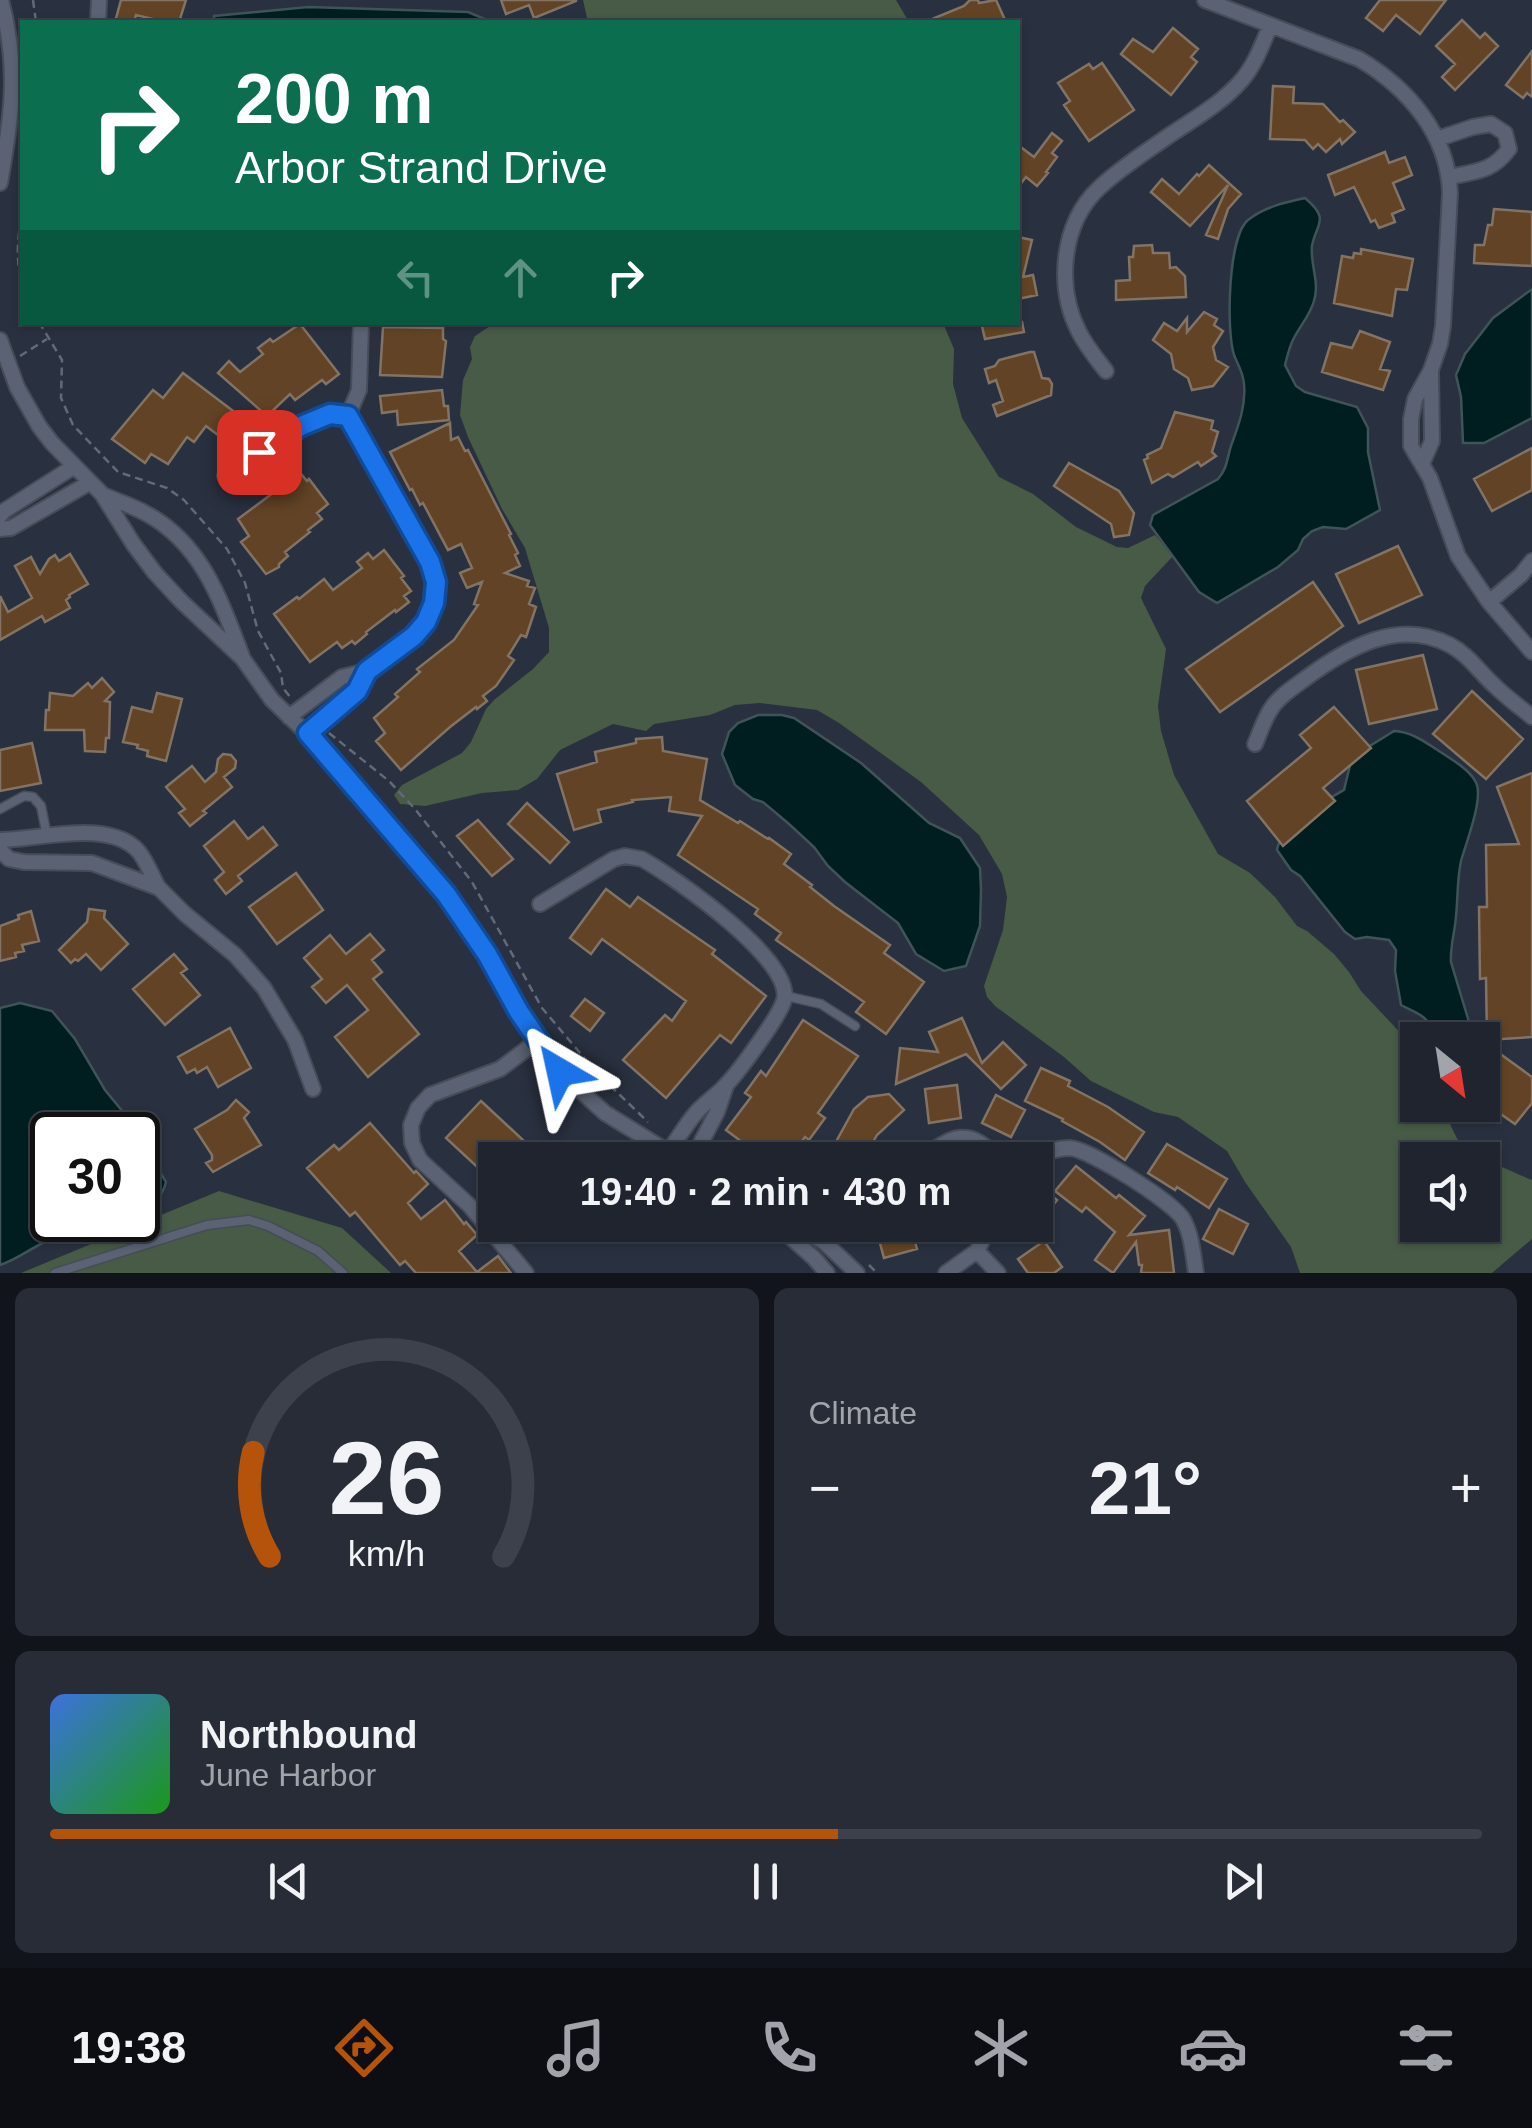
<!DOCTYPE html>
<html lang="en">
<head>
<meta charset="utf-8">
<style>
  :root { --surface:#1f242f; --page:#272c37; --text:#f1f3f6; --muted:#a1a4aa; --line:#3c414b; --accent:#b45309 }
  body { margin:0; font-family:Helvetica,sans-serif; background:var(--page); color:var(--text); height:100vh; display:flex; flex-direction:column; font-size:38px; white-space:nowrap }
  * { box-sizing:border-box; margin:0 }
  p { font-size:32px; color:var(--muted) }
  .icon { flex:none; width:55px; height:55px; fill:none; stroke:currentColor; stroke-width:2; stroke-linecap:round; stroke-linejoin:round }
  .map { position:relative; height:1273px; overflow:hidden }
  .side { display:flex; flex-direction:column; gap:15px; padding:15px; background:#11141a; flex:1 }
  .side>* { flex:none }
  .banner { position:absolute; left:20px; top:20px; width:1000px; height:305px; border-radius:0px; box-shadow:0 2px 8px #0004,0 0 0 2px var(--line); background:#0b6e4f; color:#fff; overflow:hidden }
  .needle { width:65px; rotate:150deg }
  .fabs { position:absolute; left:1400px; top:1022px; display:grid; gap:20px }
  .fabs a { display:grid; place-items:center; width:100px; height:100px; border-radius:0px; background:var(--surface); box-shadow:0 2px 8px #0004,0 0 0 2px var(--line); font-size:50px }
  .speed { position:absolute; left:30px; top:1112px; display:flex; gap:20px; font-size:50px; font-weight:700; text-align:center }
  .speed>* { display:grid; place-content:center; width:130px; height:130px; border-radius:50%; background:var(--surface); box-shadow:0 2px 8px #0004,0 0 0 2px var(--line); line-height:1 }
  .speed .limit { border:5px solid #111; border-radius:15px; background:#fff; color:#111 }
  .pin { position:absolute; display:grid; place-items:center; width:85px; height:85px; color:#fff; margin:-42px; border-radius:20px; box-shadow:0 5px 15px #0006 }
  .me { position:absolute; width:110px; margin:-55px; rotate:324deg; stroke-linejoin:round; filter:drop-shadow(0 0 8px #0008) }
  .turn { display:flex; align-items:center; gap:35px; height:210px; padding:0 50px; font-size:45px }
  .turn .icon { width:130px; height:130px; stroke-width:2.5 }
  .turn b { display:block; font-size:70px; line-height:85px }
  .lanes { display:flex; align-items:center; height:95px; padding:0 50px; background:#0003; justify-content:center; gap:50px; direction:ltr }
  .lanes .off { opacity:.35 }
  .big { font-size:75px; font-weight:700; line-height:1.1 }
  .side .tile { flex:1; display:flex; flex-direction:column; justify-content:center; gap:15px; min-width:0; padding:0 35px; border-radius:15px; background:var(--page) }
  .side .dial { align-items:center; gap:0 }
  .dial svg { height:260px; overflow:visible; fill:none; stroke:var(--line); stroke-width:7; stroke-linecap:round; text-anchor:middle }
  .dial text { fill:var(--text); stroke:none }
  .song { display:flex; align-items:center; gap:30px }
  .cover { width:120px; height:120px; border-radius:15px; background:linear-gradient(135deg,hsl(220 70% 55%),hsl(120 70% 35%)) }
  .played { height:10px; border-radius:5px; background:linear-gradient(90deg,var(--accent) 55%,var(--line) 55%) }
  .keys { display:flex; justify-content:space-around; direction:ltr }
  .heat { display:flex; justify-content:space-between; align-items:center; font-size:55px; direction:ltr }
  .side .tiles { flex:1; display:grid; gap:15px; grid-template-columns:1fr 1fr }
  .tile:last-child { grid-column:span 2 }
  .trip { position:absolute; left:478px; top:1142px; width:575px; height:100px; border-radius:0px; background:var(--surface); box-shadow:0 2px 8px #0004,0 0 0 2px var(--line); font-weight:700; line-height:100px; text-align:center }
  .tabs { display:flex; height:160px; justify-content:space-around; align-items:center; background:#0c0e13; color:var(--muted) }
  .tabs .icon { width:70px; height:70px }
  .tabs .active { color:var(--accent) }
  .tabs b { font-size:45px; color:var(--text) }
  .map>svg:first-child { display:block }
</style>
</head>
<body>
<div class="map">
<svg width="1532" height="1273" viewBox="0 0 1532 1273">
  <rect width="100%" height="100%" fill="#29303f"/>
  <path fill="#475b46" d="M583 0H896L909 22H588Z
    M496 322 943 323 954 349 953 384 962 418 999 477 1033 494 1076 527 1117 547 1128 548 1155 535 1173 556 1145 586 1141 598 1166 649 1158 706 1161 731 1174 775 1218 854 1250 873 1275 897 1297 926 1307 931 1334 954 1349 972 1361 991 1410 1043 1417 1056 1418 1105H1443C1451 1126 1458 1149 1478 1160H1418V1225H1482L1483 1161C1501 1165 1514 1173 1532 1180V1239L1492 1273H1300L1291 1247 1245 1182 1227 1151 1178 1117 1154 1112 1091 1081 1064 1057 995 1006 987 997 984 986 1003 930 1007 897 1002 874 979 835 921 782 839 723 817 710 760 703 735 705 710 715 654 724 646 731 613 724 560 750 537 779 518 790 482 793 425 806 400 804 394 795 402 785 462 753 471 742 486 709 494 700 533 669 549 652V628L525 548 502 509 468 437 460 415 463 380 472 359 470 347 475 336Z
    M219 1191 342 1228 391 1273H21Z"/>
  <path fill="#001e20" stroke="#3e5458" stroke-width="2.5" d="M308 7 468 12 492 22H214V16Z
    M1305 198C1331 220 1316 223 1312 246 1310 265 1320 282 1314 301 1310 316 1298 328 1292 342 1289 349 1287 357 1285 365L1296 386 1305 392 1357 407 1368 428V452L1380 510 1346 529 1323 527 1312 531 1303 539 1298 550 1278 567 1217 603 1199 592 1150 525 1153 515 1218 479C1228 468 1227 456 1232 443 1239 424 1246 405 1244 384 1243 372 1238 365 1234 355 1226 330 1228 236 1248 220 1264 207 1286 202 1305 198Z
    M1532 289V418L1484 443H1463L1461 397 1456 375 1465 354 1493 318Z
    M758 715H782L794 718 861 763 929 823 960 838 980 868 981 890 980 926 966 966 944 971 916 954 898 923 845 882 828 866 814 847 789 824 763 802 753 799 735 785 722 754 729 732 738 723Z
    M1394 731C1411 732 1422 740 1436 749 1449 758 1472 770 1477 785 1482 803 1466 843 1461 861 1457 879 1458 898 1456 916 1455 932 1450 946 1451 962L1472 1032C1448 1044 1441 1034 1423 1017 1417 1012 1408 1009 1401 1005L1395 971 1396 950 1389 940 1367 937 1355 939 1345 932 1300 876 1291 870 1277 850C1281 825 1323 802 1344 790L1352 757Z
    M20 1003 52 1011 75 1039 105 1090 128 1118 166 1182C162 1198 153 1205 138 1211V1135H52V1220H118C104 1228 90 1238 74 1241 63 1242 54 1238 43 1243 28 1250 16 1260 0 1265V1008Z"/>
  <path fill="#624325" stroke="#837365" stroke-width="2.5" d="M121 0H186L179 22H165L136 15 134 22H115Z
    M501 0H576V1L534 18 529 5 506 14Z
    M970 0H978L979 3 996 0 1006 22H925L964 6Z
    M1380 0H1446L1420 34 1396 15 1383 31 1366 18Z
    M1462 20 1480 38 1485 33 1498 46 1455 90 1442 77 1455 64 1436 46Z
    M1173 28 1198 49 1191 57 1197 62 1171 95 1121 54 1133 39 1153 52Z
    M1532 51V97L1527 93 1523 98 1506 85Z
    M1102 63 1134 110 1089 141 1064 105 1070 101 1058 83 1089 64 1093 69Z
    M1273 86 1294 87 1293 103 1323 104 1340 122 1343 120 1355 132 1342 144 1340 139 1326 152 1318 144 1313 149 1305 140 1270 139Z
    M1052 133 1062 141 1052 153 1057 157 1046 172 1048 173 1037 186 1026 177 1018 187V145L1034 157Z
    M1385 152 1389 163 1405 157 1412 175 1393 183 1404 209 1392 214 1395 222 1379 228 1375 220 1371 222 1354 187 1335 195 1328 175Z
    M1209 165 1241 194 1228 209 1218 239 1206 235 1228 185 1190 226 1151 192 1162 179 1179 194 1197 174 1199 176Z
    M1494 209 1532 212V266L1474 263 1475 245H1484L1488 225H1492Z
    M1018 237 1032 240 1023 277 1033 275 1037 295 1018 299Z
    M1152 245 1153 253H1169L1170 268 1176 267 1185 276 1186 297 1116 300V281L1130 280 1129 257H1133L1134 246Z
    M1361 249 1413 259 1407 290 1396 289 1392 316 1334 303 1342 256 1353 258 1354 253 1361 254Z
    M1204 312 1217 319 1214 325 1223 331 1213 347 1216 360 1228 367 1213 386 1192 390 1188 378 1174 369 1171 354 1153 340 1164 323 1177 331 1187 318V332Z
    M981 322H1022L1024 332 985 339Z
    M300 324 339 374 326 384 322 380 295 400 290 394 267 416 218 373 229 361 240 372 263 354 258 348 270 339 273 342Z
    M383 327 443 328V339L446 341 442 377 380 375Z
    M1360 331 1390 342 1380 369 1390 371 1383 390 1322 372 1331 343 1352 348Z
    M1030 352H1034L1042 378 1049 379 1052 384 1051 395 997 416 993 405 1003 401 996 380 989 383 985 369 995 366 999 360Z
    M183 373 237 414 218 435 206 426 194 442 187 437 168 464 151 454 145 463 112 439 153 390 163 398Z
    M442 390 444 406H448L449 420 398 425 397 411 382 413 380 396Z
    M1175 412 1213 421 1211 429 1218 432 1212 452 1216 456 1201 466 1198 462 1173 477 1168 474 1152 483 1144 460 1148 458 1147 455 1161 448Z
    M450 423 451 440 458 437 465 451 468 450 511 534 509 535 518 553 515 555 520 566 505 573 529 581 527 586 535 588 529 604 536 607 526 637 521 635 508 656 514 660 496 686 483 696 487 701 477 709 476 707 450 727 401 770 376 741 385 733 374 718 398 697 395 694 420 672 417 669 454 640 478 605 474 604 482 582 467 588 460 573 472 568 461 544 448 550 423 503 420 505 412 489 410 490 390 452Z
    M1532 448V490L1492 511 1474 479Z
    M292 463 307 481 309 479 328 504 317 513 322 519 308 530 310 532 285 552 288 556 279 564V567L266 574 241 542 249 536 238 519 281 487 273 477Z
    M1069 463 1119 491 1134 513 1129 535 1114 537 1111 524 1054 486Z
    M1398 546 1422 595 1359 623 1336 574Z
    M384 550 404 576 401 578 411 591 404 596 409 602 396 612 395 610 366 632 367 634 355 644 352 641 342 648 337 642 310 662 274 614 297 597 299 599 324 579 333 590 362 568 357 562 368 553 373 559Z
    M70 554 88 584 69 595 70 597 66 600 70 608 45 622 42 616 0 640V596L8 612 32 598 15 566 31 557 40 574 49 559 55 555 59 561Z
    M1313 582 1343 626 1220 712 1186 669Z
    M1423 655 1437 709 1369 724 1356 670Z
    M102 678 114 692 105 701 110 702 109 738H106L105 752 85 751 84 730H45L46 710H49L50 693 73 696 88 683 92 688Z
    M1472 691 1523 739 1486 779 1433 734Z
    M157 693 182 699 166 761 147 756 148 751 137 748 138 745 123 742 132 707 152 712Z
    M1334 707 1371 748 1323 788 1335 801 1283 846 1247 801 1311 748 1300 735Z
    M662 737 663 751 707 759 700 800 738 823 740 821 768 839 769 838 791 854 784 864 812 885 810 887 834 906 890 945 884 953 924 982 886 1034 856 1012 864 1002 776 940 781 933 755 914 758 909 678 855 702 816 669 811 671 797 632 800 633 802 598 810 601 822 574 830 557 774 597 762 595 752 636 743V739Z
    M32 743 41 783 0 791V750Z
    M223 754 231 755 236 761 235 768 224 777 232 787 203 811 206 813 190 826 179 813 185 809 166 787 192 766 205 782 216 772 218 759Z
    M1532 773V1037L1487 1040 1486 978 1480 979 1479 907H1487L1486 845 1519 844 1497 787Z
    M527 803 569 842 550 863 508 824Z
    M478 820 513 859 492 876 457 836Z
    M234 821 248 839 263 827 277 845 238 876 242 881 226 894 215 880 224 872 204 846Z
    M296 873 323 910 277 944 249 907Z
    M606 889 630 907 638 897 715 950 712 954 766 996 731 1043 720 1035 666 1098 623 1060 665 1015 672 1021 686 1001 602 939 591 954 570 938Z
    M89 909 105 911 104 918 128 944 101 970 86 954 78 961 75 959 71 963 59 950 87 922Z
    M31 911 39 941 22 945 24 951 15 953 16 957 0 961V926L19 919 18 915Z
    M370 934 384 950 372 960 382 972 373 979 419 1034 368 1077 335 1037 368 1010 347 985 326 1003 312 987 322 979 304 958 330 935 346 954Z
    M174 954 187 969 181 973 200 995 165 1025 133 989Z
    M585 999 604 1013 590 1031 571 1016Z
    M962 1018 982 1063 1003 1042 1026 1065 1001 1089 966 1054 896 1084 900 1048 938 1052 929 1032Z
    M803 1020 858 1056 818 1113 825 1118 809 1140 805 1137 788 1160H766L726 1130 751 1097 745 1093 761 1071 766 1076Z
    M230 1028 251 1068 218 1087 207 1067 197 1073 195 1069 187 1073 178 1057Z
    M1499 1053 1532 1077V1103L1515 1124 1482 1101V1075Z
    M1041 1068 1070 1081 1068 1086 1108 1107 1144 1132 1125 1160 1100 1142 1062 1121 1063 1119 1025 1101Z
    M957 1085 961 1118 929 1123 925 1089Z
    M889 1094 904 1110 877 1135 863 1160H852L832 1149 854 1109 868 1097Z
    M996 1095 1025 1110 1011 1137 982 1123Z
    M236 1100 249 1112 244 1118 261 1145 213 1172 206 1163 212 1160V1155L195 1129 227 1110Z
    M481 1101 523 1140 504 1160H495V1170L488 1177 446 1138Z
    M370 1123 414 1173 416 1171 428 1184 408 1203 421 1219 445 1200 464 1224 466 1222 477 1235 459 1251 477 1272 498 1256 511 1273H416L405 1261 400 1265 355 1212 350 1216 307 1168 334 1145 339 1150Z
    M1167 1144 1227 1179 1209 1208 1177 1187 1175 1190 1148 1173Z
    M1076 1166 1116 1198 1119 1195 1145 1216 1129 1235 1169 1230 1174 1273H1141L1142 1265H1139L1136 1242 1113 1273 1095 1260 1115 1232 1086 1207 1082 1212 1055 1191Z
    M1035 1183 1057 1200 1035 1229Z
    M1219 1209 1248 1224 1233 1254 1203 1239Z
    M875 1225H910L917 1249 884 1258Z
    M1044 1241 1062 1267 1054 1273H1028L1018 1259Z"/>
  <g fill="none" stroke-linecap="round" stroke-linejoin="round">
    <g stroke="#464c58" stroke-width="11">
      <path id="lane" d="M0 809 24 796 33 797 41 806 47 836
        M786 996 821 1004 855 1026
        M55 1273 207 1225 249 1220 268 1226 318 1251 343 1273"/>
    </g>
    <g stroke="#464c58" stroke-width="18">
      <path id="street" d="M1205 0 1359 59C1408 88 1448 134 1450 193L1443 326 1440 344 1431 370 1415 399 1411 419V446L1430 478 1458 556 1489 602 1532 652
        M98 22 99 0
        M1437 139 1473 127 1491 124 1505 133 1509 149C1492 172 1476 171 1450 177
        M0 183C12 116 19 67 1 0
        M0 340 17 387 39 426 52 443 102 494 134 545 155 573 181 601 243 659 272 700 321 747 446 894 487 954 519 1012 560 1072 605 1113 681 1160
        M1106 371C1096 358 1086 346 1079 332 1056 287 1061 224 1099 188 1119 169 1144 153 1167 137 1192 120 1221 104 1241 81 1255 65 1262 45 1270 26
        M1422 464 1432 441 1431 371
        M225 476C247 459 305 416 332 414 337 413 342 415 348 416
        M103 495C117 501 133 506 147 514 202 544 221 601 242 656
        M0 516 4 511 73 467
        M0 529 11 528 89 483
        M1489 602 1521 575 1532 561
        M289 717 342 677 367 671 414 636 426 622 434 603 436 582 430 562 348 416 359 390 361 322
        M308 733 357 691 367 671
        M1255 744C1260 733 1264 719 1271 709 1279 696 1294 687 1306 678 1347 648 1398 618 1450 645 1469 655 1480 673 1496 687 1507 698 1520 707 1532 717
        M0 840C38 840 110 818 139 852 147 862 152 876 158 887
        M0 850 9 859 24 862 92 863 159 888 185 914 235 955 264 988 295 1040 313 1089
        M540 904 614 859 625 856 642 859C674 877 795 961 784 1000 780 1016 736 1076 723 1088 714 1097 702 1105 695 1114 685 1126 677 1140 668 1152
        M692 1160 717 1112 726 1086
        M919 1160C953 1136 967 1125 1000 1160
        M1023 1160C1038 1155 1055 1148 1070 1148 1089 1149 1173 1202 1183 1219 1192 1235 1193 1255 1196 1273
        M777 1225 814 1258 827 1273
        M794 1225 823 1241 857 1273
        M977 1251 998 1273
        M526 1273 470 1206 420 1160 412 1143 411 1125 418 1108 430 1095 500 1069 537 1041
        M946 1273 977 1251 990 1225"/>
    </g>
    <path stroke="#636a77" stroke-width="2.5" stroke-dasharray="8 5" stroke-linecap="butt" d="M33 0 36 22
      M22 219C16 239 17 267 22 287
      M39 322 62 360 61 398 73 425 118 472 167 488 184 500 227 549 245 583 258 631 281 673 283 688 291 698
      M20 356 47 339
      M329 733 389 781 415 809 472 882 542 1008 597 1073 648 1122
      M869 1265 877 1273"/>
    <use href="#lane" stroke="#5a6273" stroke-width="8"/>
    <use href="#street" stroke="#5a6273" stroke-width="14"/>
  </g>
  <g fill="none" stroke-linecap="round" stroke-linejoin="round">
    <g stroke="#114b97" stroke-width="25">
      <path id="route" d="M259 452 301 426 330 414 348 416 430 562 436 582 434 603 426 622 414 636 367 671 357 691 308 733 446 894 487 954 519 1012 560 1072"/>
    </g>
    <use href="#route" stroke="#1a73e8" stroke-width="18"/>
  </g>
</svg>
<div class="fabs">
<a><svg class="needle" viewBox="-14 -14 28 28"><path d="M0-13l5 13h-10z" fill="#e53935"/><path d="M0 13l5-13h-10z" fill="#a1a4aa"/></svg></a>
<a><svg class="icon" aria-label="sound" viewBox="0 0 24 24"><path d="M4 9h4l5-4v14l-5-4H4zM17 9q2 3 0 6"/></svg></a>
</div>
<div class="speed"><div class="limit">30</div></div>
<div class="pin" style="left:259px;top:452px;background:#d93025"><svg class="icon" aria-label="arrive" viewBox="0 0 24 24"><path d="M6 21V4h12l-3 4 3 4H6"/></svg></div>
<svg class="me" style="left:560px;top:1072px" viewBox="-20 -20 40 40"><path d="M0-17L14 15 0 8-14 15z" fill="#1a73e8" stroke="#fff" stroke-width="4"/></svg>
<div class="trip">19:40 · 2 min · 430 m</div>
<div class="banner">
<div class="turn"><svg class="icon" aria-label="right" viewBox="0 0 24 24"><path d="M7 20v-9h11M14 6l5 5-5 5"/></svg><div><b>200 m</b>Arbor Strand Drive</div></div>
<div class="lanes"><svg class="icon off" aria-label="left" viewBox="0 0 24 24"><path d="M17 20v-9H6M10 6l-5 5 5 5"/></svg><svg class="icon off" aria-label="ahead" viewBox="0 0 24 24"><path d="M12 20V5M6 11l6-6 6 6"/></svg><svg class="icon" aria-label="right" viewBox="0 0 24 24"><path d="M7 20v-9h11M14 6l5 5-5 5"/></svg></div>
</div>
</div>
<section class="side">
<div class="tiles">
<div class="tile dial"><svg viewBox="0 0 100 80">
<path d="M14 69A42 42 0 1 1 86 69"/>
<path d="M14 69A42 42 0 0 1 9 37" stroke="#b45309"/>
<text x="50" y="56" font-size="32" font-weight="700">26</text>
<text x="50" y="72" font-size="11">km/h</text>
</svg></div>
<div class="tile"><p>Climate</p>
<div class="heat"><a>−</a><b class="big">21°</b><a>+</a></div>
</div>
<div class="tile">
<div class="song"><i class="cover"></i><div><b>Northbound</b><p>June Harbor</p></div></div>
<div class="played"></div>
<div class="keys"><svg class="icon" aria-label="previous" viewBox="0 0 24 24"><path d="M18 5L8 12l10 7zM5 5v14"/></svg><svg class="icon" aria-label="pause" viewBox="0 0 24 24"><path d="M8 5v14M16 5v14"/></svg><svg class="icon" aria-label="next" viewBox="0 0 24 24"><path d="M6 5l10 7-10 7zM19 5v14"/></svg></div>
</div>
</div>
</section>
<nav class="tabs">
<b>19:38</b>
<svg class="icon active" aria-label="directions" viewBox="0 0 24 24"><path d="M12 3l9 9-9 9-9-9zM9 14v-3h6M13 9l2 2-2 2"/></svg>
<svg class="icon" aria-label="music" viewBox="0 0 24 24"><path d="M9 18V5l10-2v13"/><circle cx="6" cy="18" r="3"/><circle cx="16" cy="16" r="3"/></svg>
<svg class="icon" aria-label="phone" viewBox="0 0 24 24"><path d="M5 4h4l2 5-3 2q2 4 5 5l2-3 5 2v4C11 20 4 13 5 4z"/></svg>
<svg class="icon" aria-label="climate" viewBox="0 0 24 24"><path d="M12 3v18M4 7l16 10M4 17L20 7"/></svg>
<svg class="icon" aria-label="car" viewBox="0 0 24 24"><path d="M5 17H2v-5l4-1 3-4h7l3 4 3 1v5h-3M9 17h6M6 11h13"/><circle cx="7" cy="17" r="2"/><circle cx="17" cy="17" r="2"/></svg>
<svg class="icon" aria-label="filters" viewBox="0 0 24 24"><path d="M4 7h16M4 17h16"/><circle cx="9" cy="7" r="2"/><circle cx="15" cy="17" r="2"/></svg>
</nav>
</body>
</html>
